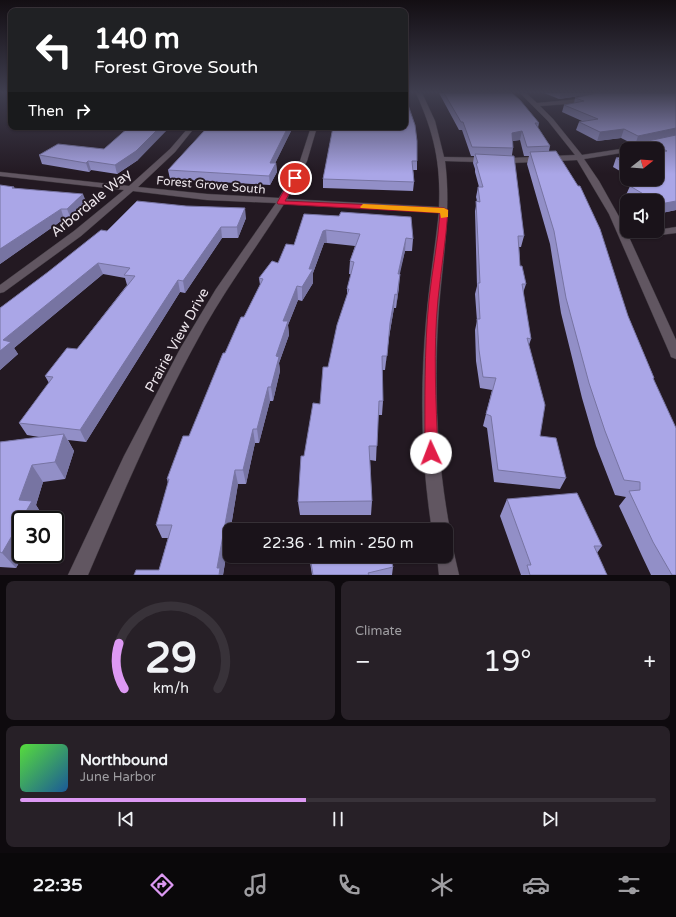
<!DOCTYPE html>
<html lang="en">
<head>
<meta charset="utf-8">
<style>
  :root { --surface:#1a131a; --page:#272027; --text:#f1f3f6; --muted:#9f9ea2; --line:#383239; --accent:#dd99f3 }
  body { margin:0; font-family:"Varela Round",sans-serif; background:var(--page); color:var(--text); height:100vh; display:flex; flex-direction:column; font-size:15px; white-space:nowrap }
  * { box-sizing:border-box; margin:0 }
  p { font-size:13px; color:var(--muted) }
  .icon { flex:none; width:22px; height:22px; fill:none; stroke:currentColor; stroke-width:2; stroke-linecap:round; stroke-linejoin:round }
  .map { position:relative; height:575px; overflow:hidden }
  .panel { display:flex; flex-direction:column; gap:6px; padding:6px; background:#0e0a0e; flex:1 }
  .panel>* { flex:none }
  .guide { position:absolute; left:8px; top:8px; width:400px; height:122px; border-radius:8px; box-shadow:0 1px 3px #0004,0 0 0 1px var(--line); background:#202124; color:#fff; overflow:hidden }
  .needle { width:26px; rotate:73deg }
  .buttons { position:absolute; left:620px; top:142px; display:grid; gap:8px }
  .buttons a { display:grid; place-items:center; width:44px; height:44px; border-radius:8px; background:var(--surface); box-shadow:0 1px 3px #0004,0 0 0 1px var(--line); font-size:20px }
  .speed { position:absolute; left:12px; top:511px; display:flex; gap:8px; font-size:20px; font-weight:700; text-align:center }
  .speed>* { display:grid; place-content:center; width:52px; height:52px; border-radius:50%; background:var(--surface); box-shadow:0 1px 3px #0004,0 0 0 1px var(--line); line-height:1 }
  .speed .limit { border:2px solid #111; border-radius:6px; background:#fff; color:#111 }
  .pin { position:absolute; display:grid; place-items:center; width:34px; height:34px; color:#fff; margin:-17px; border:2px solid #fff; border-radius:50%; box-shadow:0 1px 4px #0007 }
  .me { position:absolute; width:44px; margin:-22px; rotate:358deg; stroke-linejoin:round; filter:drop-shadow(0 0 3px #0008) }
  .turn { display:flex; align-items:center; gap:14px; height:84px; padding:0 20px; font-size:18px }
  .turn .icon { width:52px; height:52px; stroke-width:2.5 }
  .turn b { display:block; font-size:28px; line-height:34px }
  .then { display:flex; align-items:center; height:38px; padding:0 20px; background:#0003; gap:8px; font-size:15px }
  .big { font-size:30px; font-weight:600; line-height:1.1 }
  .panel .card { flex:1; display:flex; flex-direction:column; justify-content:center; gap:6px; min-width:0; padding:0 14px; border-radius:8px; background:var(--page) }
  .panel .dial { align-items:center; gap:0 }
  .dial svg { height:104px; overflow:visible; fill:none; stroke:var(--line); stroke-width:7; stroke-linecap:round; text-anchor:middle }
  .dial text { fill:var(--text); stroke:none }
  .song { display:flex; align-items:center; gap:12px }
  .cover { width:48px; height:48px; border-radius:6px; background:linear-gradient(135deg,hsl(110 70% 55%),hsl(210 70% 35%)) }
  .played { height:4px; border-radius:2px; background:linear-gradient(90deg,var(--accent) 45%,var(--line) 45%) }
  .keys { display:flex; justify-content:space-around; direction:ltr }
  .heat { display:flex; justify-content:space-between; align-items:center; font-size:22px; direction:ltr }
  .panel .tiles { flex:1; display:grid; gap:6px; grid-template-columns:1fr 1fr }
  .card:last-child { grid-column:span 2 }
  .trip { position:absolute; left:223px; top:523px; width:230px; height:40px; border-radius:8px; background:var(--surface); box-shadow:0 1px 3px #0004,0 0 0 1px var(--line); font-weight:600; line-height:40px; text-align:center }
  .tab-bar { display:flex; height:64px; justify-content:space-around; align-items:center; background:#0a080a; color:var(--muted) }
  .tab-bar .icon { width:28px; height:28px }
  .tab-bar .selected { color:var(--accent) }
  .tab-bar b { font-size:18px; color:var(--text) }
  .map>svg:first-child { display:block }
</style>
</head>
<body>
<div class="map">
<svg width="676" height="575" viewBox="0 0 676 575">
  <rect width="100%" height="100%" fill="#231922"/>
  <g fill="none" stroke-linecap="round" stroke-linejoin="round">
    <g stroke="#3d363d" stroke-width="1">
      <path id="minor" d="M416 93H422L435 121 444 157 511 158 575 155 548 121 520 93H526L537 103 580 99 608 93V96L580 103 540 106 553 119 582 155 627 148 676 137V141L640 149H627V152L584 159 599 181 627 231H657V230L676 227V233L652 236 628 235 676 340V359L671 357 670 354 609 214 577 160 511 163 445 161C452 215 441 268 438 321 434 391 437 461 450 530L446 537V530H432C421 461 420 391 426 321 429 285 435 249 439 212L284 204C258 245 229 284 205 326 160 406 124 491 88 575H68L124 456 180 349 216 289 276 203 207 200 133 191 81 236 4 292 0 293V285L74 231 124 190 0 176V172L129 186 170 149 189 127H195L175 152 138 187 207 194 279 198 300 161 311 127H317L307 161 287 199 439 207C441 163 434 133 416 93Z
        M446 547 453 549 459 575H439L437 556H446Z"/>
    </g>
    <use href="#minor" fill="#615661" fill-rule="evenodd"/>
  </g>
  <path fill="#928fc7" d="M439 93H512L539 123 538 128 550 146 549 151 628 316 654 378V380L676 575H651L642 556 619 506 626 497 615 495 596 446 582 398 561 313 550 244 527 164 529 156H524L520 140 513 141V148L512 155 524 236 521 247H519L520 266 526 284 523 293 531 339 529 345 540 436 566 478 560 489 494 482 487 428 483 426 492 390 480 388 476 361 475 330 477 321 475 294 477 286 475 211 477 201 476 197 478 187H479L475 172V169L473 163 474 156H471L462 130H459Z
    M544 93H676V210L657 214V201H635L626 195 630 186 642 184 633 179H657V149H644L647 142 635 145 621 138 597 141 576 130 579 122 582 121 562 112 564 105 574 103 575 98 586 95 559 99Z
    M333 127 417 161V170H413L414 182 413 191 323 188V179Z
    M205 130 291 131 275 163H276L277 172 270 185 170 179 168 170Z
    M39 155 138 160 117 174 91 170 89 172 42 164Z
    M627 157V175L613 167 616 158Z
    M14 187 15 189 87 204 71 219H64L0 264Z
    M304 214 413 239 412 251H405L399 274V287L396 308H394L389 337 385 370H382L383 401 382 415H378L376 461 370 460 372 501 371 515H300L298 502 304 456 320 404 328 367 347 296V289L351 274H349L350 261 355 246 327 243H324L313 273V283L302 301 298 300 288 325 289 335 279 363 280 371 273 401H270L259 443H255L246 484H238L223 575 159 570 168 538H162L156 525 168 483 167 479 189 436 244 317 260 285 259 278 278 263 294 245Z
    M246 218 238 238H222L185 293 180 292 86 442 68 440 74 451 65 479 43 482 36 505 44 518 16 568 0 567V442L39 437 27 435 19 423 49 383 45 376 77 349 127 285 125 278 103 274 14 348 18 354 0 370V308L107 231Z
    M507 499 602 546 597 553 607 575H521L500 516Z
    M309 556H390L393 567 392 575H312Z"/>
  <path fill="#7774a2" d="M561 93H600L559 99Z
    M160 127H170L138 160 117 174 115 165Z
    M288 127H292L291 131 271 172 270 163Z
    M676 128V135L648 141 647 142 635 145 638 136Z
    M624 129 621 138 597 141 600 132Z
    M522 131 520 140 510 141 512 133Z
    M88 161 91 170 89 172 86 163Z
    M276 163 277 172 270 185 269 176Z
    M83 194 87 204 71 219 67 209Z
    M676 201V210L657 214V211L660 204Z
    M245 208 246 218 238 238 237 227Z
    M61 209 64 219 0 264V249Z
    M221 227 222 238 185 293 183 281Z
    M326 230 327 243H324L313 273V283L302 301V287L323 231Z
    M406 238 405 251 397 287 398 274Z
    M98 263 103 274 14 348 18 354 0 370V351L3 340Z
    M400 274 399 287 396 308 397 295Z
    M178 280 180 292 86 442 80 430Z
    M297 286 298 300 288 325 289 335 279 363 280 371 273 401 271 387 276 356 283 321Z
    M395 294 394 308 389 337 385 370 390 323Z
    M268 387 270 401 259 443 257 429Z
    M253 429 255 443 246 484 243 470Z
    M64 434 74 451 65 479 55 462Z
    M32 465 43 482 36 505 44 518 43 520H21L19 500Z
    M235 470 238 484 223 575H219L217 568Z
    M21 520V554H24L16 568 2 553Z"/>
  <path fill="#aaa6e7" stroke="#7774a2" d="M444 93H512L520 100 539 123H535L550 146 527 147 522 131 512 133 513 148 472 147 463 122H461Z
    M596 93H676V128L638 136 624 129 600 132 579 122 598 119 564 105 584 101 575 98Z
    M405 96 415 125 417 141V161H412L414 182 323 179 333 127H405Z
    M129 127H160L136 151 115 165 88 161 86 163 39 155 58 144 104 149Z
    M208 127H288L270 163H276L269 176 168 170 205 130Z
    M676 135V201L660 204 657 202V201H655L630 186 658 181 654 179H657V152L667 151 648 141Z
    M556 151 578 186H580L600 229 628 316 654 378H653L676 428V575H672L653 542 629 491 640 490V482L624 480 605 431 589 383 566 298 554 231 530 152Z
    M475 154 514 156 524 236H518L520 266H522L526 284H522L531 339 527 338 545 405 540 436 556 438 566 478 498 470 491 416 486 414 496 378 483 377 479 350 477 319H480L478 283H480L476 201 480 202 478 187H483L476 163H478Z
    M627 157V164L616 158Z
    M0 185 14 187 12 188 83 194 67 209H61L0 249Z
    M137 201 186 206 245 208 237 227H221L183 281 178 280 80 430 19 423 53 377 45 376 67 348 77 349 135 276 124 275 130 268 98 263 3 340 11 342 0 351V308L48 272 101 230 107 231Z
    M341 212 411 217 413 239 406 238 398 274H400L397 295 395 294 390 323 387 356H382L383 401H379L377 446H369L372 501 298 502 301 456H304L313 403 320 404 323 367H328L337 325 349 289H347L354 262 350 261 360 234 326 230 323 231 309 269H313L302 287 297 286 283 321H288L276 356 279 357 271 387H268L257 429H253L243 470H235L217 568H220L219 575H134L136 570H159L172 525H156L169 479H167L183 436H189L223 353H225L241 317H244L263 279 259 278 272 261 278 263 286 244 294 245 304 214 339 216Z
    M64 434 55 462 32 465 19 500 32 501 2 553 0 552V442Z
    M577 493 602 546H594L607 575H530L527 565H531L507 499Z
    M381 525 383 530H357Z
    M310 556H390L393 567 368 573 369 575H313Z"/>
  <linearGradient id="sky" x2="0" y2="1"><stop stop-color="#130e13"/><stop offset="0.53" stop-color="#3f3e4f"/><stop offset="1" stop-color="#3f3e4f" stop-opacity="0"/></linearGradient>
  <rect width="676" height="174" fill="url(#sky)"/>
  <path fill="#e11d48" stroke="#92132f" d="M295 176 298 178 285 201 444 208 448 210C446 240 441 269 438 299 433 350 436 402 438 453L436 457 431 458 427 457 425 453C425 402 424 351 429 300 432 271 438 242 440 213L278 204 277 203 291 178Z"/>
  <path fill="#f59e0b" d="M363 204 444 208 448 210V217L441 218 440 213 361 208 360 207Z"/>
  <g text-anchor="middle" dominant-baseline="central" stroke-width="4" stroke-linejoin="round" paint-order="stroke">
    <g font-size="12" fill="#ece5eb" stroke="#231922">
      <text transform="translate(211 185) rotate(5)">Forest Grove South</text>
    </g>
    <g font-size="14" fill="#ece5eb" stroke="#231922">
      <text transform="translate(91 203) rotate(-39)">Arbordale Way</text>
      <text transform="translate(177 340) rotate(-61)">Prairie View Drive</text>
    </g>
  </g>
</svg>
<div class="buttons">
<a><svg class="needle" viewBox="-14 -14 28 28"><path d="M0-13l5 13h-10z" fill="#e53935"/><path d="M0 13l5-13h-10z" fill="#9f9ea2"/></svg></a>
<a><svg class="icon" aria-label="sound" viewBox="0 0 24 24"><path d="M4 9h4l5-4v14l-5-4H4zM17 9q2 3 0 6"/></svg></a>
</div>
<div class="speed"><div class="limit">30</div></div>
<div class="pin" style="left:295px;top:178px;background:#d93025"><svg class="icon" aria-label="arrive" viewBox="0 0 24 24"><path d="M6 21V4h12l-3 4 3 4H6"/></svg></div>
<svg class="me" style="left:431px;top:453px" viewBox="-20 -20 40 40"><circle r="19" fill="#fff"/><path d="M0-13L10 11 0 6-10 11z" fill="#e11d48"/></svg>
<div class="trip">22:36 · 1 min · 250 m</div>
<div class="guide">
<div class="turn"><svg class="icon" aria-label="left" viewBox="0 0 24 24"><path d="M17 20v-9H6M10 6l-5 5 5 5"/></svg><div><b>140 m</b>Forest Grove South</div></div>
<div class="then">Then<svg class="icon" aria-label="right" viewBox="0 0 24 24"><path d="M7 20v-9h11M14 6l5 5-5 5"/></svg></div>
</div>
</div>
<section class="panel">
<div class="tiles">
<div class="card dial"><svg viewBox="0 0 100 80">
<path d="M14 69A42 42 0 1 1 86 69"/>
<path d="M14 69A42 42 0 0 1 10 34" stroke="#dd99f3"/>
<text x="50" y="56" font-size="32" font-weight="700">29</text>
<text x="50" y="72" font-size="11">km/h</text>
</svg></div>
<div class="card"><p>Climate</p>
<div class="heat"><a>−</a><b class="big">19°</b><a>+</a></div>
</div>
<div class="card">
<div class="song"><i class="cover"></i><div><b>Northbound</b><p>June Harbor</p></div></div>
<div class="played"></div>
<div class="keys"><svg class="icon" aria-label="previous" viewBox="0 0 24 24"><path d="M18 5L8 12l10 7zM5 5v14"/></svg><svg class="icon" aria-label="pause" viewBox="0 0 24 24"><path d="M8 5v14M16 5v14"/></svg><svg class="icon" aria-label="next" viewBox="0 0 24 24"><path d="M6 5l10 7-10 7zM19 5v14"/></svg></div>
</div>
</div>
</section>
<nav class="tab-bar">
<b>22:35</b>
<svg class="icon selected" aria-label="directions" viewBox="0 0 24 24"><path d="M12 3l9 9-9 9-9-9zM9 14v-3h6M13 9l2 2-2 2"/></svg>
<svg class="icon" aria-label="music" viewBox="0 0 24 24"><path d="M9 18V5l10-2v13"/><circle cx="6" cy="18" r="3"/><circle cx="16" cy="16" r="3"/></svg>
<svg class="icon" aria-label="phone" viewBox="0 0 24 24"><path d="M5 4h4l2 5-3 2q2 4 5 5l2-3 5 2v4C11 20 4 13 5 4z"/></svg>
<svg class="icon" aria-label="climate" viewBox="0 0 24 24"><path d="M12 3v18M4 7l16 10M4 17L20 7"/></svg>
<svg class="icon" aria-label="car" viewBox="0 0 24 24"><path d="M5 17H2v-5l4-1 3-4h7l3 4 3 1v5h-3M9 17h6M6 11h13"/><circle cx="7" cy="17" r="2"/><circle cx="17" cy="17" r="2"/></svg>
<svg class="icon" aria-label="filters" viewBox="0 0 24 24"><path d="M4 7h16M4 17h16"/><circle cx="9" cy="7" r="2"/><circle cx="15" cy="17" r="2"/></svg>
</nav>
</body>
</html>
